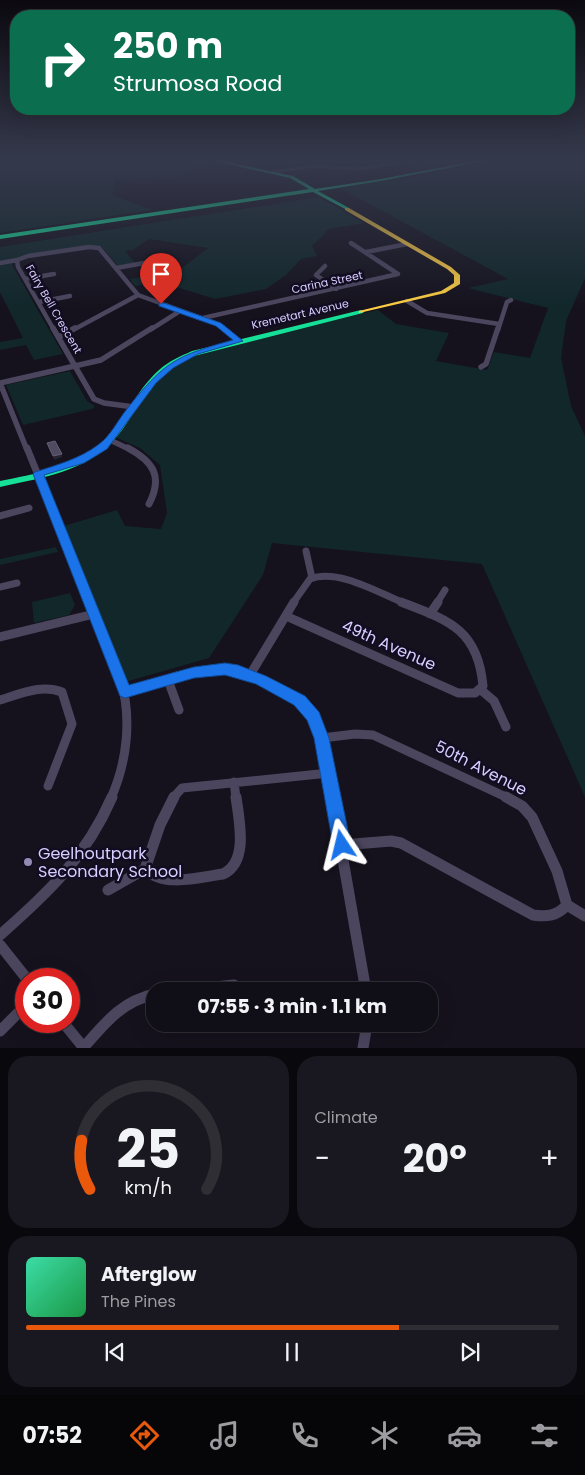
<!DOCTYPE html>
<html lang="en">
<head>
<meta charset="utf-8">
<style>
  :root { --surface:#100e16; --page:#19171f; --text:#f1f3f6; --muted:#9c9ca1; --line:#302e35; --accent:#ea580c }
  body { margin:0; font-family:Poppins,sans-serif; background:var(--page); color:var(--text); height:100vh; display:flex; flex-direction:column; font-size:19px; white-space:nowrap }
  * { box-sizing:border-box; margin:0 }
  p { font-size:16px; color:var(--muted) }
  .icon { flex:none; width:28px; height:28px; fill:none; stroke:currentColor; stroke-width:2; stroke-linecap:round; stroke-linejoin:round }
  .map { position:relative; height:1048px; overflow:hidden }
  .details { display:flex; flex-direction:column; gap:8px; padding:8px; background:#09080c; flex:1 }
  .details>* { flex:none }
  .top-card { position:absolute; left:10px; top:10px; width:565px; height:105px; border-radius:20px; box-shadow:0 5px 20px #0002,0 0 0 1px var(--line); background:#0b6e4f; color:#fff; overflow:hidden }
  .speed { position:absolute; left:15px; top:968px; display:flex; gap:10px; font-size:25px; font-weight:700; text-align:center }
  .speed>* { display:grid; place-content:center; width:65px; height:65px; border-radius:50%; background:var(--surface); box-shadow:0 5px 20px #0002,0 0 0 1px var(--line); line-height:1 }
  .speed .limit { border:8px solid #d22; background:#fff; color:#111 }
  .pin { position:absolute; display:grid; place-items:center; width:42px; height:42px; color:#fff; margin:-51px -21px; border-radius:50% 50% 50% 0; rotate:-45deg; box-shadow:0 0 5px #0007 }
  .pin .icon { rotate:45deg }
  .me { position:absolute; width:55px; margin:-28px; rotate:350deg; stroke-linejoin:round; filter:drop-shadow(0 0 4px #0008) }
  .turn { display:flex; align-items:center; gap:18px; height:105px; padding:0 20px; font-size:22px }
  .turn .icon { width:65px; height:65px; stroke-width:2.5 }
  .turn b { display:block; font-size:35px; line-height:42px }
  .big { font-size:38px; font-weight:700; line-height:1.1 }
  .details .widget { flex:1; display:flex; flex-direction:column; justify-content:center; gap:8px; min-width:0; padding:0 18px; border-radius:20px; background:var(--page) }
  .details .dial { align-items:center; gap:0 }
  .dial svg { height:130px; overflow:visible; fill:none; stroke:var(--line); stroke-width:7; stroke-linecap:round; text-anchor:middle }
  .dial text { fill:var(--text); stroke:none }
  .song { display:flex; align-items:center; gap:15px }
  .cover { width:60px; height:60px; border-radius:8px; background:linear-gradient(135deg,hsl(160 70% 55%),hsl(140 70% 35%)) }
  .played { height:5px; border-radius:2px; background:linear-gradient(90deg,var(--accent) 70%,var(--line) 70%) }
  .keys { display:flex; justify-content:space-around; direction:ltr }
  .heat { display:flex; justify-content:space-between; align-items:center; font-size:28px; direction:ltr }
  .details .tiles { flex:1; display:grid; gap:8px; grid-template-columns:1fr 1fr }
  .widget:last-child { grid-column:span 2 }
  .trip { position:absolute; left:146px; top:982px; width:292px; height:50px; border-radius:20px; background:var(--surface); box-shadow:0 5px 20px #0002,0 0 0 1px var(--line); font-weight:700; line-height:50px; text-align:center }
  .menu { display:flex; height:80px; justify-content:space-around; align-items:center; background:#060609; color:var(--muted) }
  .menu .icon { width:35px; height:35px }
  .menu .current { color:var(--accent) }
  .menu b { font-size:22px; color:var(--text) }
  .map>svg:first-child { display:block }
</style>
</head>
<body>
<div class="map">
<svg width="585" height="1048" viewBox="0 0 585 1048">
  <rect width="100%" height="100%" fill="#15121d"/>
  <path fill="#11272a" d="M0 161H207L208 162 175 178 115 180 112 195 152 210 0 233Z
    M400 161H460L419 170Z
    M492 161H585V278L566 321 561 358 571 406 585 436V797L482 564 272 543 263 575 209 658 125 682 64 526 117 510 125 526 161 529 167 513 160 465 140 448 115 437 162 374 189 357 240 342 378 310 396 324 449 333 436 361 487 370 494 352 530 358 548 308 468 288 508 279 340 188 408 178Z
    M319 197 364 223 329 229 312 246 317 256 301 259 286 275 266 289 215 299 160 282 135 286 130 279 178 271 208 248 149 239 133 250 125 251 135 263 118 266 102 247 94 245 22 256 13 262 12 265 63 354 34 360 26 345 0 350V342L23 338 0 292V247Z
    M70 371 87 401 95 406 92 409 23 425 6 385Z
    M56 547 58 552 0 565V559Z
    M70 593 75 605 69 615 34 623 32 602Z"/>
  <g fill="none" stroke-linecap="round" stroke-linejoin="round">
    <path stroke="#4b465e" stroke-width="3" d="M273 172 314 166 359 169 398 163"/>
    <path stroke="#4b465e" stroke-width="4.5" d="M366 252 407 244
      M0 263 17 260
      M325 266 316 275 336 289
      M116 268 150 262 160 256
      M25 279 54 274
      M407 301 427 313 499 324
      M39 302 70 296
      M203 318 398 274 351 243
      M54 330 18 267 17 260 28 256 89 247 99 248 138 295 218 324 225 330
      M73 330 138 295
      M150 330 180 311
      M498 330 507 302 511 300"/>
    <path stroke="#4b465e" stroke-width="5.5" d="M53 328 94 399 104 403 134 407
      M223 328 239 341
      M59 337 75 328
      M481 367 486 364 498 328
      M0 383 27 450
      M0 383 101 360 152 328
      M110 440 131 450"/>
    <path stroke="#4b465e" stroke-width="7" d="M27 448 90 603
      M128 448C154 462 163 477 149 504
      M0 516 29 508
      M306 551 312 578
      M0 587 17 583
      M293 603 310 579C338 568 379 593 404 603
      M437 603 445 590"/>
    <path stroke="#4b465e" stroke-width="9" d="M89 602C100 627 114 654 121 681 132 719 127 762 111 798
      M430 614 438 602
      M286 616 458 693H475L483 686C478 629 448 620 401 602
      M0 637 94 614
      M250 675 294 602
      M168 680 179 710
      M481 690 494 701 506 727
      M125 692C182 675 218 656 276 686 291 694 307 705 315 720 327 744 328 773 333 798
      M0 700C20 694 41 684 62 692L72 724 48 786
      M322 738 355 734 373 735 508 798
      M234 782 236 798
      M173 798 182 788 329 773"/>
    <path stroke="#4b465e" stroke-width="11" d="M332 797 366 991
      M342 845 391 841 401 843 533 915C547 917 557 916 567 905L557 871 532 817 522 806 506 797
      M145 869C164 888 200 877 223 874 249 862 239 820 236 797
      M108 890 145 869 160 825 174 797
      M567 905 585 916
      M0 935C48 893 86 857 112 797
      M0 945 27 979
      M178 991 234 985
      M62 1021 84 1048
      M0 1031 26 1005
      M84 1047C105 1023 122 1001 155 994
      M363 1048 367 1024"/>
    <path fill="#16e098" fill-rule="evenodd" d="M214 161H223L293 176 315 189 381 179 474 161H485L381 181 318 191 349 208 347 210 313 192 0 239V235L309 189 290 178Z
      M361 310 364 312 363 313 198 355C186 359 174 365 164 373 140 394 130 427 106 448 77 473 36 479 0 487V481C34 474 72 468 100 444 124 424 135 391 159 370 169 361 181 356 192 351Z"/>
    <path fill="#ffcf43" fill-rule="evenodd" d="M345 208H349L451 267 460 275V284L445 293 359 313V311L441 291 454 283V275L447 269 345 210Z"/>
  </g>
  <path fill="#272431" d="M62 454V457L54 460 53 456Z"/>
  <path fill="#4f4b60" stroke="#655f79" d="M55 441 62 454 53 456 47 443Z"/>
  <linearGradient id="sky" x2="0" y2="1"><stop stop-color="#0c0a10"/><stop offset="0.52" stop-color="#35394c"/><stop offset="1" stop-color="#35394c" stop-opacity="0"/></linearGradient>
  <rect width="585" height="308" fill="url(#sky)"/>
  <path fill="#1a73e8" stroke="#114b97" d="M159 303H164L221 323 243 341 198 354 173 368 156 383 107 449 84 463 44 475 129 685 194 667 225 663 238 665 266 676 305 696 319 712 329 738 351 845 348 851 342 853 336 851 333 845 314 738 307 720 294 705 256 684 225 675 194 678 125 698 120 696 33 474 35 472C57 465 79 459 98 445 110 437 118 420 127 409 164 362 175 356 233 340L216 326 159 306Z"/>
  <circle fill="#948cb0" stroke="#130d22" stroke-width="2" cx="28" cy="862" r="5"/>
  <g text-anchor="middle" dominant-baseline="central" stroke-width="5" stroke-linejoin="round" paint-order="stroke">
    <g font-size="11" fill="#d9ceff" stroke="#130d22">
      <text transform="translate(327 282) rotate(-12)">Carina Street</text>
      <text transform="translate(54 309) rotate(60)">Fairy Bell Crescent</text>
      <text transform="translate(300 314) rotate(-13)">Kremetart Avenue</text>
    </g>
    <g font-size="16" fill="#d9ceff" stroke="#130d22">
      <text transform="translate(389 645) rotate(24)">49th Avenue</text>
      <text transform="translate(481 768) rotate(27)">50th Avenue</text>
    </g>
    <g font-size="16" fill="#d9ceff" stroke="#130d22" text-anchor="start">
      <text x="38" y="853">Geelhoutpark<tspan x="38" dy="18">Secondary School</tspan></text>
    </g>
  </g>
</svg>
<div class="speed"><div class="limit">30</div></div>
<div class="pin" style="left:161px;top:304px;background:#d93025"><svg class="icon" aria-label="arrive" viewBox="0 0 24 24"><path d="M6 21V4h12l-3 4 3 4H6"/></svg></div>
<svg class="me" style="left:342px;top:845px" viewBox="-20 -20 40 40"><path d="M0-17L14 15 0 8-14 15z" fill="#1a73e8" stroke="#fff" stroke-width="4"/></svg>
<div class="trip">07:55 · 3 min · 1.1 km</div>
<div class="top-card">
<div class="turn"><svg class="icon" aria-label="right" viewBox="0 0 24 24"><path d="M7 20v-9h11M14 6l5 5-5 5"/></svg><div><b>250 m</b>Strumosa Road</div></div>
</div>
</div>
<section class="details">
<div class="tiles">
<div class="widget dial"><svg viewBox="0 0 100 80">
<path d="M14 69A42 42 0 1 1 86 69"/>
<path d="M14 69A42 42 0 0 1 9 39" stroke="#ea580c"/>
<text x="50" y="56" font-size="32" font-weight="700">25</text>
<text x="50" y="72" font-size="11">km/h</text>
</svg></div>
<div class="widget"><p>Climate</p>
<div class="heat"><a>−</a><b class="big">20°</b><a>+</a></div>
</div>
<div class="widget">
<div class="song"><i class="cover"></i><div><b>Afterglow</b><p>The Pines</p></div></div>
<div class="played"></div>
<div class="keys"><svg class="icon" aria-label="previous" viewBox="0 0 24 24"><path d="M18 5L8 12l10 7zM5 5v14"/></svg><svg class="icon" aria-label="pause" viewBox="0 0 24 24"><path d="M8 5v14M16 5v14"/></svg><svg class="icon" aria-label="next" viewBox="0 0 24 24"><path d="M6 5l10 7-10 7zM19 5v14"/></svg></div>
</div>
</div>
</section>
<nav class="menu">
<b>07:52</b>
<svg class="icon current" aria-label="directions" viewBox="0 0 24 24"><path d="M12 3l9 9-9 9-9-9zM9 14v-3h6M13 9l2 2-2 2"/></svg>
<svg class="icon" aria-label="music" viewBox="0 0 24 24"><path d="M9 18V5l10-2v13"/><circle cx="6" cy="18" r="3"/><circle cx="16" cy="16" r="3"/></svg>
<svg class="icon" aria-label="phone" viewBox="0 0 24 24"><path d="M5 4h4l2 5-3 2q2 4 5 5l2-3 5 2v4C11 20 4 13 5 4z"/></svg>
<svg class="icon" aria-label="climate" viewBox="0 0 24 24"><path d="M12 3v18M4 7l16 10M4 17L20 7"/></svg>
<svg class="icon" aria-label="car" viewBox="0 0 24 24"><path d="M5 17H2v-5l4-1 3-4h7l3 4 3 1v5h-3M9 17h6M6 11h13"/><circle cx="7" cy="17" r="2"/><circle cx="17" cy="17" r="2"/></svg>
<svg class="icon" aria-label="filters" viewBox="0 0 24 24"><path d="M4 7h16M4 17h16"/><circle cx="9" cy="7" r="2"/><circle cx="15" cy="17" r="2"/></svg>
</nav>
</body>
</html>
